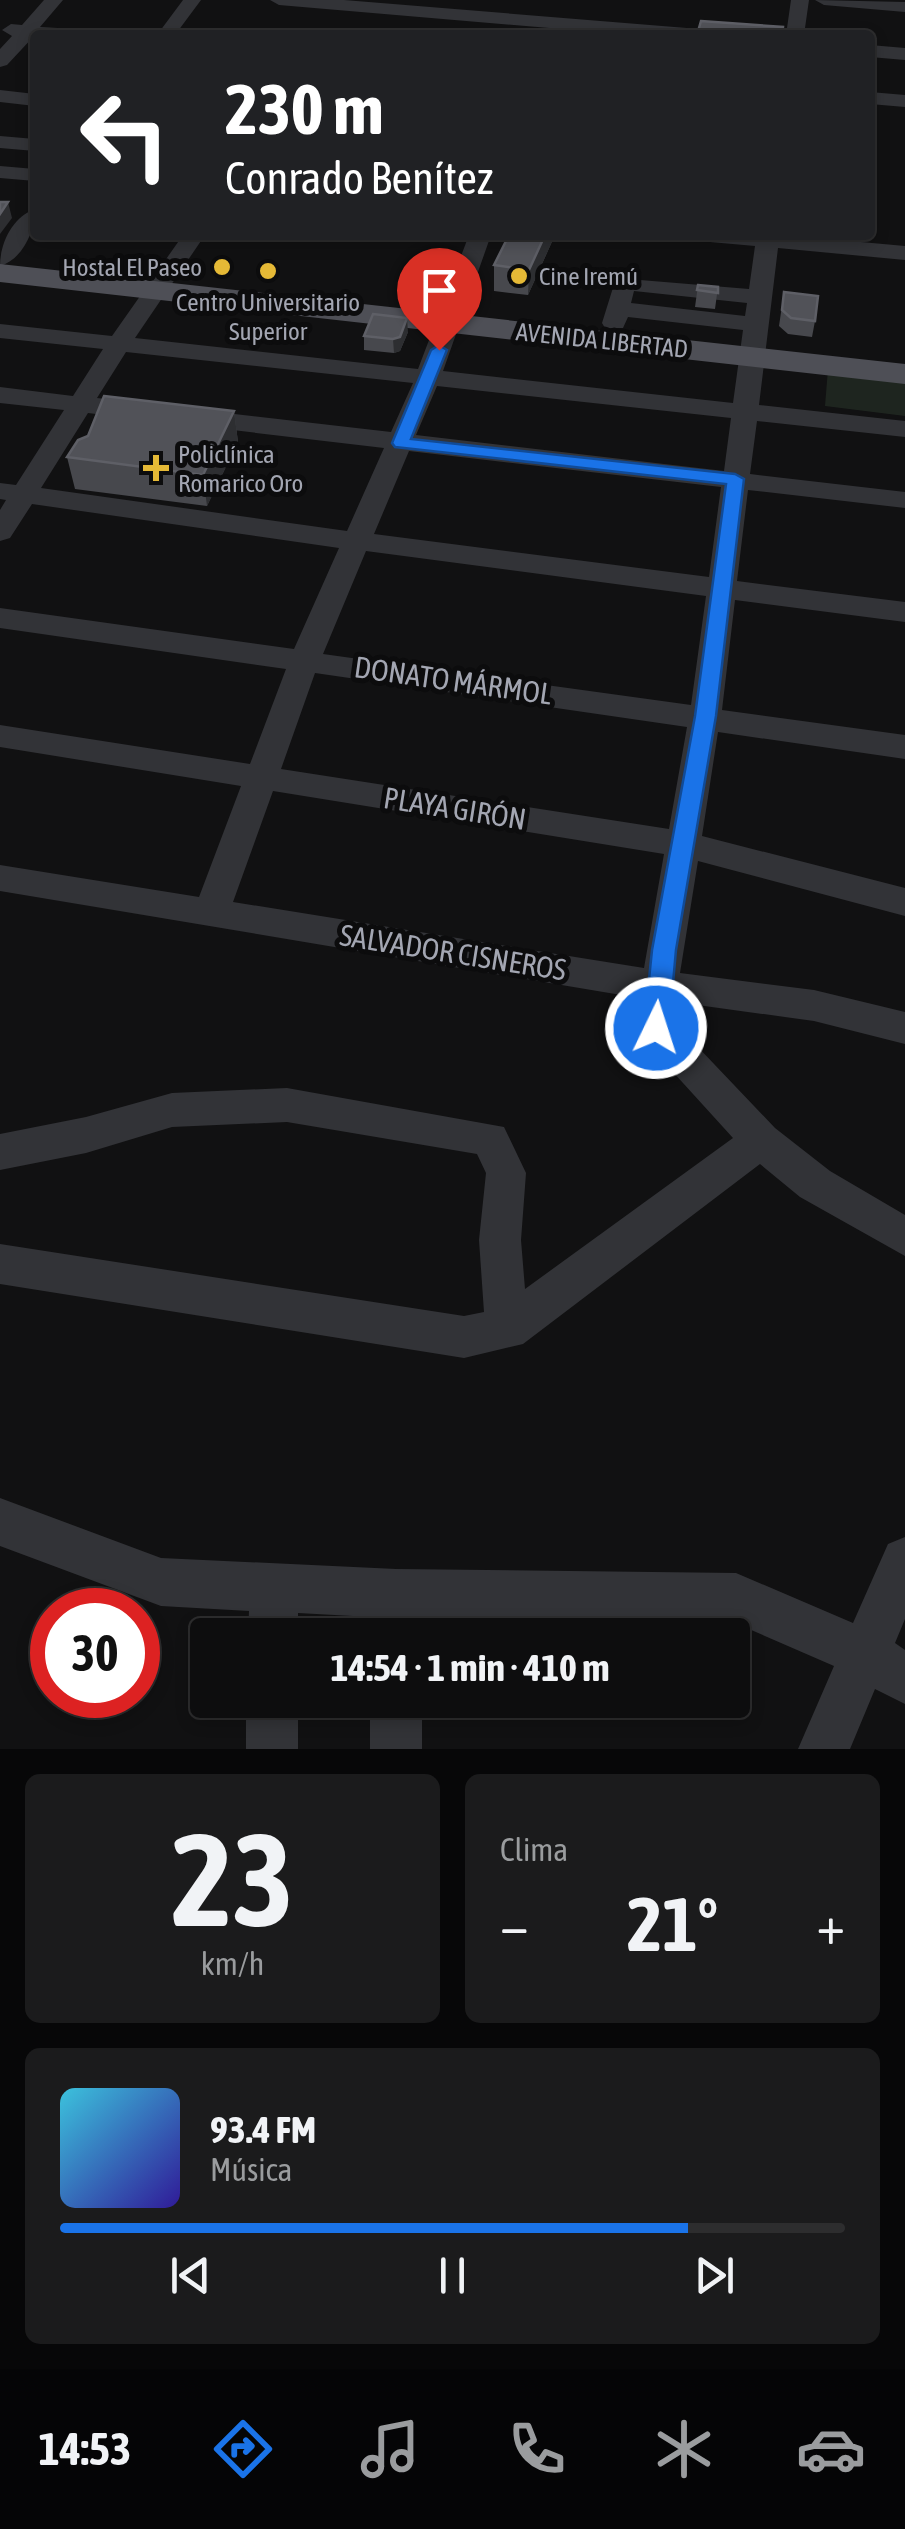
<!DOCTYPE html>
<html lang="es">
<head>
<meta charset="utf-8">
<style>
  :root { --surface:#0d0d0e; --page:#1b1b1c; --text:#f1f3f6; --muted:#9a9c9e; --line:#2d2d2e; --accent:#1a73e8 }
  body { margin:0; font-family:"Asap Condensed",sans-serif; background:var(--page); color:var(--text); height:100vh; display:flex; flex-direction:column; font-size:38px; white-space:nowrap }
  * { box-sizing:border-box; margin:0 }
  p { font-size:32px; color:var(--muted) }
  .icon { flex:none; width:55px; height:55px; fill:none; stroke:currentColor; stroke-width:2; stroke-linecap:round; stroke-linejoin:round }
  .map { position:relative; height:1749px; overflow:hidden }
  .drawer { display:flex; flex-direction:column; gap:25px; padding:25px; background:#070708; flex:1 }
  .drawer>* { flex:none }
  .top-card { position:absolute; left:30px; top:30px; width:845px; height:210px; border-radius:10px; box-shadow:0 5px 15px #0003,0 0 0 2px var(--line); background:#202124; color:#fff; overflow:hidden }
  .speed { position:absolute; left:30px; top:1588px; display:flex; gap:20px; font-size:50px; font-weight:700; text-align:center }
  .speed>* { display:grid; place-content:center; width:130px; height:130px; border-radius:50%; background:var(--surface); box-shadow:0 5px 15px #0003,0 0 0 2px var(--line); line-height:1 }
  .speed .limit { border:15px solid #d22; background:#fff; color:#111 }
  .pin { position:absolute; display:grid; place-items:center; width:85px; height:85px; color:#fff; margin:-102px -42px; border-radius:50% 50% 50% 0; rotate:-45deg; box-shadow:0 0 10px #0007 }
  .pin .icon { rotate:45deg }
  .me { position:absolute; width:110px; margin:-55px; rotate:4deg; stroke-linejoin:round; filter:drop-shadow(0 0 8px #0008) }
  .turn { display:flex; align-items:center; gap:35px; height:210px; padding:0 30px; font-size:45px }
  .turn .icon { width:130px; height:130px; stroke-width:2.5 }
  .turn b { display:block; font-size:70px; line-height:85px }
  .big { font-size:75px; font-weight:700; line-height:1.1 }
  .drawer .tile { flex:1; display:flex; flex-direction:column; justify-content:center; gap:15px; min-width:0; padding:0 35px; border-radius:15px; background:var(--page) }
  .drawer .dial { align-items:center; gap:0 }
  .dial b { font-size:130px; line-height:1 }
  .song { display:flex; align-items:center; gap:30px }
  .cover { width:120px; height:120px; border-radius:15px; background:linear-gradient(135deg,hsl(190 70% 55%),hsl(250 70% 35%)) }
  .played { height:10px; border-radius:5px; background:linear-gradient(90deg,var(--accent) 80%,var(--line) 80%) }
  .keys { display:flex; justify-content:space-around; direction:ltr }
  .heat { display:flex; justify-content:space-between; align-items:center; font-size:55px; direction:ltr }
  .drawer .tiles { flex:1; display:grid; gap:25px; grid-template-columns:1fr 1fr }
  .tile:last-child { grid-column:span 2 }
  .trip { position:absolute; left:190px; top:1618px; width:560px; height:100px; border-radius:10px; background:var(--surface); box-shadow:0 5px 15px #0003,0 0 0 2px var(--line); font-weight:700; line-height:100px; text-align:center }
  .menu { display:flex; height:160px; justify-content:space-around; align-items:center; background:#050506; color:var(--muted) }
  .menu .icon { width:70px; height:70px }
  .menu .selected { color:var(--accent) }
  .menu b { font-size:45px; color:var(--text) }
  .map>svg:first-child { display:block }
</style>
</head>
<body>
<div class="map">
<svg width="905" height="1749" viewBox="0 0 905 1749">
  <rect width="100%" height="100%" fill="#111112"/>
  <path fill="#1e251f" d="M828 369 905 378V416L825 406Z"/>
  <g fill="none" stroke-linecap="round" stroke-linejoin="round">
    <path fill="#323337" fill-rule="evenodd" d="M44 0H63L40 27 75 29 84 35H35L7 65 0 67V49L12 36 2 30 11 24 22 25Z
      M183 0H201L175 35H157Z
      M270 0H344L699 29 708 35H632L279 5Z
      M791 0H809L804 35H786Z
      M815 0 905 2V12L824 5Z
      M870 45 905 48V60L870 57Z
      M0 90 35 94V106L0 102Z
      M870 92 905 95V107L870 104Z
      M0 136 35 139V151L0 148Z
      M0 166 35 169V181L0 178Z
      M35 209C35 231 23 259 0 266 0 244 12 217 35 209Z
      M183 235H205L135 338 418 369 469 235H491L443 371 733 403 743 330 628 317 623 328H605L602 323 616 278 749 289 755 246 710 242 699 235H784L905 246V260L778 248 759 405 905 421V437L757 421 750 474 905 492V508L748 490 737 581 905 602V622L735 600 722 710 905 735V759L718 732 702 836 905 888V916L698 861 680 973 814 990 905 1012V1044L814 1021 690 1004 677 1003 675 1023 775 1128 830 1171 905 1215V1256L800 1197 760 1164 523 1344 464 1358 0 1284V1244L464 1316 484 1312 479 1240 486 1173 477 1154 287 1122 172 1127 86 1153 0 1170V1134L86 1117 172 1093 287 1088 504 1127 526 1173 521 1240 525 1289 733 1138 643 1039 637 1028 639 998 0 891V865L199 897 241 786 0 747V725L250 764 286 669 0 628V608L294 649 339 548 32 504 10 538 0 541V510L6 500 0 499V483L16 485 64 410 0 403V387L73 396 103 349 0 338V324L112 336ZM634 291 747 303 745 316 631 303ZM126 352 413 383 391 432 97 398ZM437 386 731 418 724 471 416 435ZM88 413 384 448 347 531 41 488ZM409 451 721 487 709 577 374 534ZM366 551 706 596 691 705 323 654ZM315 673 687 727 669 829 281 769ZM273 791 664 854 644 968 233 902Z
      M0 1498 161 1558 396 1569 736 1573 853 1623 888 1544 905 1537V1619L895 1643 905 1650V1704L875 1689 850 1749H798L834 1666 735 1623 421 1619V1635H371V1617L298 1613V1635H248L249 1611 161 1606 0 1546Z
      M246 1700H298V1749H246Z
      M370 1700H422V1749H370Z"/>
    <path fill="#4e4f56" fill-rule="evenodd" d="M0 264 905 364V384L0 282Z"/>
  </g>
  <path fill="#47484d" d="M505 235H555L528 295 494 291V265L505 243Z
    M698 285 718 287 715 309 695 307Z
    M784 292 815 321 812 337 788 334 779 326Z
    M408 332 400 351 394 353 364 350V336Z
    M234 411 238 442 207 506 75 489 67 457Z"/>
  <path fill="#2d2e31" d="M8 202 12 218 0 234V214Z
    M545 235H555L528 295 529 270Z
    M407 318 408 332 400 351 394 353 393 339Z
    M234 411 238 442 207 506 203 475Z"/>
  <path fill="#515258" stroke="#5e5f66" stroke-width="2.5" d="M701 21 783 27 782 35H697Z
    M0 202H8L0 214Z
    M509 235H545L529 270 494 265Z
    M698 285 718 287V293L697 290Z
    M784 292 818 296 815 321 791 318 782 310Z
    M373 314 407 318 400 337 393 339 364 336Z
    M104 396 234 411 203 475 67 457 78 440 88 436Z"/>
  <path fill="#1a73e8" stroke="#114b97" stroke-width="2.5" d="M439 345 447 350 411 439 735 474 744 479 716 716 676 950 669 1028 665 1036 656 1039 648 1036 644 1028 652 950 695 716 726 484 395 447 392 443 431 350Z"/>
  <g fill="#e5b936" stroke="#0c0c0d" stroke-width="4">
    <circle cx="222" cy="267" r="10"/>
    <circle cx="268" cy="271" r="10"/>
    <circle cx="519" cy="276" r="10"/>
    <path d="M151 453h10v10h10v10h-10v10h-10v-10h-10v-10h10z"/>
  </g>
  <g text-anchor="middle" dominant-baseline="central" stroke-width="10" stroke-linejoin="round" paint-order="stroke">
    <g font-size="25" fill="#a3a6b2" stroke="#0c0c0d" text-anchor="start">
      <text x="202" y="267" text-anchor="end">Hostal El Paseo</text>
      <text x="539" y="276">Cine Iremú</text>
      <text x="268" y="302" text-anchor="middle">Centro Universitario<tspan x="268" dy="29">Superior</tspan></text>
      <text x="178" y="454">Policlínica<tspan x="178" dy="29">Romarico Oro</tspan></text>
    </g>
    <g font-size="25" fill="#a3a6b2" stroke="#0c0c0d">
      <text transform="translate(602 340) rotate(6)">AVENIDA LIBERTAD</text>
    </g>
    <g font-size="30" fill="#a3a6b2" stroke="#0c0c0d">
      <text transform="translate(453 680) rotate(8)">DONATO MÁRMOL</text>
      <text transform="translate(455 808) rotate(9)">PLAYA GIRÓN</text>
      <text transform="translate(453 952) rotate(9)">SALVADOR CISNEROS</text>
    </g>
  </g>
</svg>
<div class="speed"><div class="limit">30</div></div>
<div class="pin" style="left:439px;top:350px;background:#d93025"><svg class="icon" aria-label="arrive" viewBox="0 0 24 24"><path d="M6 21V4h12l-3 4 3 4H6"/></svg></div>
<svg class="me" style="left:656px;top:1028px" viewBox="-20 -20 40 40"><circle r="17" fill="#1a73e8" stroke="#fff" stroke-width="3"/><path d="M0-11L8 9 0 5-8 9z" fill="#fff"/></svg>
<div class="trip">14:54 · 1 min · 410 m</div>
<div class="top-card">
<div class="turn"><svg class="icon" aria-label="left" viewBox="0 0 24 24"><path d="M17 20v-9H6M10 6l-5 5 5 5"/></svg><div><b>230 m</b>Conrado Benítez</div></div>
</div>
</div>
<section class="drawer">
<div class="tiles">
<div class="tile dial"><b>23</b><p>km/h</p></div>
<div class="tile"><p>Clima</p>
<div class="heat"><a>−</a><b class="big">21°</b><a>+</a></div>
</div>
<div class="tile">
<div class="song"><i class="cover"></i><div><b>93.4 FM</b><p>Música</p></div></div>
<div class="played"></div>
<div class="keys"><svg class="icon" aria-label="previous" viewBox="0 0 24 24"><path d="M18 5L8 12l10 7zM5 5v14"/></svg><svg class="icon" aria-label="pause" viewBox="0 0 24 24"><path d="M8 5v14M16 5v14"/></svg><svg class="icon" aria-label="next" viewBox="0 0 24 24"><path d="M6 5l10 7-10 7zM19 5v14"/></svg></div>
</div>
</div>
</section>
<nav class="menu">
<b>14:53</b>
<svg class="icon selected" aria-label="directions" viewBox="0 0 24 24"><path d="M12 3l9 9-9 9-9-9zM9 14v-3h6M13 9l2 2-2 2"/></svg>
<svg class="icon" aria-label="music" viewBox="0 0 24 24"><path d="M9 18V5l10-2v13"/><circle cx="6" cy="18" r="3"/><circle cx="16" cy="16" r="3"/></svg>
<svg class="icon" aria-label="phone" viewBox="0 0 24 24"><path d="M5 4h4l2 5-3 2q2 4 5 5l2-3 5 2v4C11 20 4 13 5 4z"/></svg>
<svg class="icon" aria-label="climate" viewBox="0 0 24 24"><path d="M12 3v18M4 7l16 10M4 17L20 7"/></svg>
<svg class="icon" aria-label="car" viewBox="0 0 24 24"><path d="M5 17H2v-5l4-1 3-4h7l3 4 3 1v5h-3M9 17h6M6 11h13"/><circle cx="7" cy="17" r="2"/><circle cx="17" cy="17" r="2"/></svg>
</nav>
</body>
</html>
